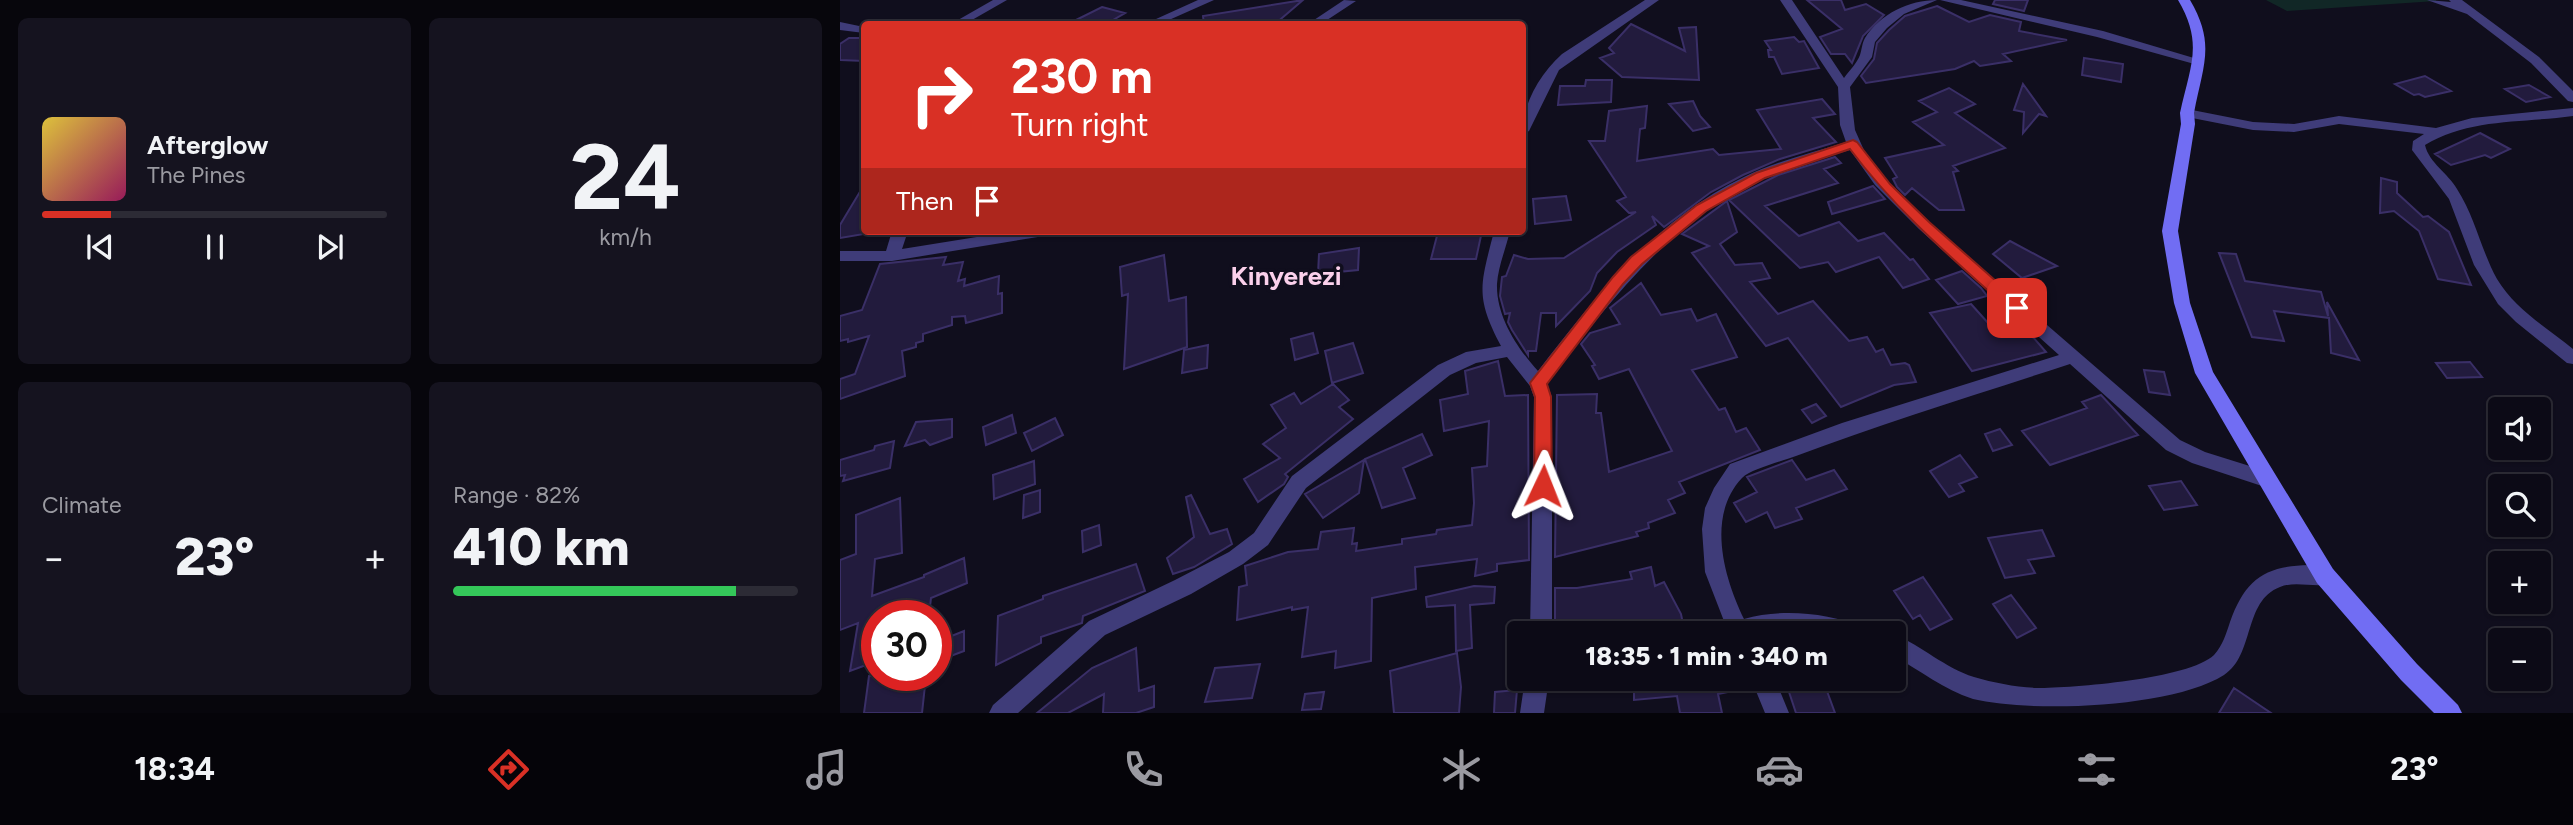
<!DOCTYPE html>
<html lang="en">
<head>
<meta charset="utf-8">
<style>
  :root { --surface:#0c0a16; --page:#15131f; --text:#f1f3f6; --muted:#9a9aa1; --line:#2c2b35; --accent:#d93025 }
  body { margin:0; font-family:Figtree,sans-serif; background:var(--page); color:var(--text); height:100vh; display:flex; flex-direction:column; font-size:26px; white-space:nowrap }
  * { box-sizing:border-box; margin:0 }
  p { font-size:23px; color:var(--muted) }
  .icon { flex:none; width:38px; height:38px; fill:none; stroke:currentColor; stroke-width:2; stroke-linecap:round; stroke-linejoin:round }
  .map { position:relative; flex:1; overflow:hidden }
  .side { display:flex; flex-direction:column; gap:18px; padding:18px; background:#07060c; width:840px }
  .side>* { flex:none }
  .guide { position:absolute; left:21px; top:21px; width:665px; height:214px; border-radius:7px; box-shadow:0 2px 5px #0004,0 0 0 2px var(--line); background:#d93025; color:#fff; overflow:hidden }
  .buttons { position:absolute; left:1648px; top:397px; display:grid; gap:14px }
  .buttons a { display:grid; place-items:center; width:63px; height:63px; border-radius:7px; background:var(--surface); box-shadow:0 2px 5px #0004,0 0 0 2px var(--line); font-size:35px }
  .speed { position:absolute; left:21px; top:600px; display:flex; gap:14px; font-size:35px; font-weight:700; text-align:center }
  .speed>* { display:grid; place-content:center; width:91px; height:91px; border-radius:50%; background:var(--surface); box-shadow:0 2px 5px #0004,0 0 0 2px var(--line); line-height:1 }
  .speed .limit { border:10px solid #d22; background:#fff; color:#111 }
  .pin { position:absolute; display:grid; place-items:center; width:60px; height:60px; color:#fff; margin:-30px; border-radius:14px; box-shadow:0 4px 10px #0006 }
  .me { position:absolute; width:77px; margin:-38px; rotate:2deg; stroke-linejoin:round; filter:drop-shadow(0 0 5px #0008) }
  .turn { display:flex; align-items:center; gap:24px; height:147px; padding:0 35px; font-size:32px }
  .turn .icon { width:91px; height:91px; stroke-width:2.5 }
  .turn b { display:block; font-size:49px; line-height:60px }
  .then { display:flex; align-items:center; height:66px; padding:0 35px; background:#0003; gap:14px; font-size:26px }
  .big { font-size:52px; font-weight:800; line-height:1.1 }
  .side .widget { flex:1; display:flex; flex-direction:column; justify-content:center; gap:10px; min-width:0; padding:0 24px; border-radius:10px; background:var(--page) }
  .side .dial { align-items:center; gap:0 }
  .dial b { font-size:91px; line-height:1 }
  .song { display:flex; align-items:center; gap:21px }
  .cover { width:84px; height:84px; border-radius:10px; background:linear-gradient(135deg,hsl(50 70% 55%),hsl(330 70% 35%)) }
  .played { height:7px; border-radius:4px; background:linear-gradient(90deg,var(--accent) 20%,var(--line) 20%) }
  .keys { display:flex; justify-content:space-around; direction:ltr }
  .heat { display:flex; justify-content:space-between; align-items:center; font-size:38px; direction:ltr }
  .charge { height:10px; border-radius:5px; background:linear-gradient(90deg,#34c759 82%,var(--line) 0) }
  .side .tiles { flex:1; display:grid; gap:18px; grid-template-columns:repeat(2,1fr) }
  .trip { position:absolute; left:667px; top:621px; width:399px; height:70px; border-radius:7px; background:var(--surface); box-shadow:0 2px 5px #0004,0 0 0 2px var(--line); font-weight:800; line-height:70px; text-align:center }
  .tabs { display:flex; height:112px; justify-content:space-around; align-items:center; background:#050409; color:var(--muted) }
  .tabs .icon { width:49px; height:49px }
  .tabs .active { color:var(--accent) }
  .tabs b { font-size:32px; color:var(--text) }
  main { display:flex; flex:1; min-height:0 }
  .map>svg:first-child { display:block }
</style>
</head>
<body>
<main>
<section class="side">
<div class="tiles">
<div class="widget">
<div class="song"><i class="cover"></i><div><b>Afterglow</b><p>The Pines</p></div></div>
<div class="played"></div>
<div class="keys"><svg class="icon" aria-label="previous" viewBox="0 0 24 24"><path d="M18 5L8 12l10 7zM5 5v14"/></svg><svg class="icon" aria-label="pause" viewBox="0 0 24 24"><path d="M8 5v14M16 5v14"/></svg><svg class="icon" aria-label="next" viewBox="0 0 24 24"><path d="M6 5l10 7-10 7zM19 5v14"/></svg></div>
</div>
<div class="widget dial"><b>24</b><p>km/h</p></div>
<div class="widget"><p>Climate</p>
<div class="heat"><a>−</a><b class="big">23°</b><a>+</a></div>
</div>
<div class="widget"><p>Range · 82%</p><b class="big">410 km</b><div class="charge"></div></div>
</div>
</section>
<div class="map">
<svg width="1733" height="713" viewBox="0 0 1733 713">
  <rect width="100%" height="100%" fill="#100e1d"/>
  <path fill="#112726" d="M1426 0H1596V1L1447 11Z"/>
  <path fill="#221b3d" stroke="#3a2f67" stroke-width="2" d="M463 0 435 24H364L363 16Z
    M967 0H1001L1005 10 1026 4 1044 15 1023 36 1012 63 1005 54H991L980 37 1002 29Z
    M1155 0H1188L1184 11 1153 4Z
    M1097 6 1129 22 1150 15 1181 22 1179 31 1227 40 1163 54 1171 61 1140 66 1134 61 1115 69 1026 83 1021 76 1034 59 1037 43 1049 30 1065 16Z
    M262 7 285 13 266 24H228Z
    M791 24 845 51 839 28 856 27 859 80 782 77 760 58 774 53 769 48Z
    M954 37 959 42 964 41 979 68 942 74 934 57H929L928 50H931L925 41Z
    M9 38H24V61L0 60V44Z
    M1244 58 1283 64 1281 82 1242 75Z
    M1585 76 1611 91 1585 97 1579 94 1574 95 1555 84Z
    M746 80H772L771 102 718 105 720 86H745Z
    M1183 84 1206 116 1199 114 1183 133 1184 112 1174 110Z
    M1689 85 1710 97 1686 102 1665 89Z
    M1109 88 1135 104 1115 113 1165 148 1113 166 1118 171 1113 172 1124 210H1099L1072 188 1065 195 1057 187 1053 179 1057 177 1045 158 1104 145 1073 122 1097 112 1079 101Z
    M982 99 995 114 973 118 996 142 940 159 903 175 871 192 824 227 812 216 816 225 777 252 757 273 750 291 716 326V313H701L696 351H688V355L672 330 668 322 670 313 665 314 660 296 662 277 666 276 674 255 688 259 724 258 796 212 789 213 777 201 786 197 749 141H765L769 111 807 106 805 128 800 129 797 161 873 149 879 155 941 149 917 110Z
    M853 101 860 116 870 127 853 131 829 104Z
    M1640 133 1670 149 1651 158 1645 155 1611 165 1595 154Z
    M995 157 1001 163 984 169 998 183 925 206 959 236 999 222 1018 241 1044 233 1070 260 1073 259 1089 279 1063 288 1039 257 996 272 988 262 960 268 889 200 938 175Z
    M1541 178 1557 182V193L1583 217 1588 216 1609 232 1631 285 1598 279 1579 231 1554 211 1540 213Z
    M24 185V234L0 238V225Z
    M1033 186 1045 199 992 214 988 202Z
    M726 196 731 220 695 224 693 199Z
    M887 201 897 232 880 244 895 265 922 263 930 278 910 282 938 314 973 301 1009 341 1027 337 1036 352 1043 349 1051 365 1065 363 1069 365 1076 382 1054 385 1001 407 948 338 926 346 852 253 869 246 842 234Z
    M642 231 636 259H591L598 232Z
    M1170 241 1217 266 1182 278 1153 254Z
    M519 248 518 270 478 274 479 254Z
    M1379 253 1396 254 1405 281 1481 292 1488 316 1487 302 1519 360 1491 353 1489 318 1434 311 1444 341 1412 337Z
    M324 255 329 301 346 297 347 347 284 369 288 294 282 296 280 267Z
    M106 257 103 265 123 262 118 281 125 279 124 286 159 276 158 294 162 293V313L126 323 125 316 112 317V325L83 334V341L76 343V347L62 351 65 376 0 399V379L15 374 29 336 8 342V339L0 341V316L22 310 40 264Z
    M1122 271 1141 288 1147 296 1118 304 1096 280Z
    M801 283 821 315 851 309 857 321 876 314 897 357 852 370 879 410 885 408 896 432 906 428 920 450 839 482 845 493 828 500 835 513 808 523 809 528 796 532 798 536 715 557 717 395 757 394 756 413H761L769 472 832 451 789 369 759 379 752 366 755 365 741 344 750 333 780 324 770 308Z
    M1131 304 1158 334 1184 327 1206 352 1132 371 1090 313Z
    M473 333 478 353 455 360 451 339Z
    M513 343 523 373 492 383 485 351Z
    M368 345 367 368 342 373 344 350Z
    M658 361 665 396 688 395 689 560 657 564V571L635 576 637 559 575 567 576 589 532 598 531 661 495 668 496 651 462 657 468 607 452 610V607L397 620 399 587 407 585 405 566 448 552 478 549 481 532 514 528 512 544 517 543 516 551 562 544V539L596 534 597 530 632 525 634 503 632 468 647 466 649 421 604 431 600 400 628 394 625 371Z
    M1630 362 1642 377 1607 378 1596 363Z
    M1304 370 1324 372 1330 395 1309 392Z
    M493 384 509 400 499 407 513 419 445 474 448 477 444 484 418 502 404 479 440 458 423 444 446 428 431 405 454 393 461 404Z
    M1261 395 1298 435 1210 465 1182 431 1247 408 1242 402Z
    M976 404 986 416 972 423 962 410Z
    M172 415 176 433 146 445 143 427Z
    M215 418 223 435 192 451 184 433Z
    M112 419V437L90 445 85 440 65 446 76 422Z
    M1160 429 1172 445 1153 451 1145 434Z
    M582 434 592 455 563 468 575 498 542 508 525 459Z
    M54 441 50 468 3 481 5 475 0 476V460L34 450 35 446Z
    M1120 455 1137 477 1119 484 1124 491 1109 497 1090 471Z
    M524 460 519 493 483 518 465 494Z
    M952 460 966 480 994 470 1007 489 956 508 962 519 935 528 927 512 906 522 894 503 917 492 907 477Z
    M194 461 195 484 154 499 153 475Z
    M1341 481 1357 505 1324 510 1309 486Z
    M200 490V512L183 518 184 495Z
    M351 495 370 534 387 529 392 544 354 567 333 574 327 558 354 537 346 497Z
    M60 498 62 553 35 559 32 596 84 577V575L124 558 127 583 91 598 89 616H37V661L10 671 18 623 0 630V560L16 554V515Z
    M259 525 261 545 243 552 242 531Z
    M1202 530 1214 556 1188 560 1195 573 1165 578 1148 538Z
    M296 564 305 591 243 616 242 623 201 637V643L156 665 158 616 203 599V596Z
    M811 567 815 586 824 582 841 614 845 634H715V588H737L792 579 790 572Z
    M1083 577 1112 619 1090 630 1080 615 1073 619 1054 591Z
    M634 586 655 587 654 603 630 605 632 648 616 651 615 605 587 607 586 597Z
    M1171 595 1196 628 1177 638 1153 604Z
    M124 631V651L108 657 109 637Z
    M296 648 299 691 314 686V707L296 713H263L264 694 228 713H197L252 668Z
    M617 653 621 687 619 713H554L550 671Z
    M420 664 412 698 365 702 375 668Z
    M29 676H86L82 713H24Z
    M794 679H885L888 692 878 694 882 713H840L837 696 794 700Z
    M984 683 995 713H956L949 692Z
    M1394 688 1431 713H1379Z
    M677 690 675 713H654L655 692Z
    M484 692 481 709 462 710 465 694Z"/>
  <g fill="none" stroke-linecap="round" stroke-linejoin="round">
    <path fill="#3f3c79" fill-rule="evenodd" d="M153 0H167L125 24H111Z
      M358 0H374L320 24H305Z
      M504 0 516 1 481 24H468Z
      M805 0H819L719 70 689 131 682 135C682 105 699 75 722 54Z
      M940 0H952L1004 78C1009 71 1017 63 1020 55 1022 49 1022 43 1025 38 1040 14 1069 0 1097 0L1064 14 1047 28 1035 42 1032 57 1010 87 1015 130 1027 157 1045 179 1089 223 1340 440 1365 452 1432 473 1435 479 1432 485 1425 487 1352 463 1326 450 1230 364C1138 394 1046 422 956 456 943 461 911 469 902 478 866 516 884 578 904 619 942 608 987 613 1024 627L1027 634H889L865 572 862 529 865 508 874 488 890 464 1002 423 1219 355 1079 229 1035 185 1010 150C977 160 944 168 913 183 825 227 765 307 707 384L712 397V634H690L694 397 690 386 667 357 636 363 610 375 466 488 428 545 403 564 351 594 265 635 178 713H149L153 705 249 621 335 580 389 552 414 533 452 476 598 365 626 352 661 346C634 295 641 284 654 231H670C666 248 658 267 657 284 656 316 677 348 698 371 756 296 816 219 904 177 936 161 972 153 1006 142L1000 125 998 87Z
      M1100 0H1121L1263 31 1364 61 1358 65 1257 37Z
      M1587 0 1611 2 1609 0H1622L1699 57 1733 91V102L1728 101 1691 63 1627 14Z
      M0 22 24 27V33L0 30Z
      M1733 108V116C1683 123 1629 118 1585 145 1589 163 1608 173 1617 189 1635 217 1641 250 1657 279 1675 309 1706 327 1733 349V364L1727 363 1676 322 1658 304 1634 265 1609 199 1572 150 1573 141 1584 134 1499 124 1454 132 1413 130 1347 117 1340 113 1347 109 1413 122 1454 124 1499 116 1596 128 1632 118Z
      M52 231H68L62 249 174 231H212L204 236 52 261H0V251H46Z
      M429 231H490C482 239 437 239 429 231Z
      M1469 565 1493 569 1496 576 1493 583C1476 589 1457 580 1440 587 1403 601 1415 655 1384 675 1332 708 1192 713 1133 699 1103 689 1081 671 1054 656V634C1082 646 1105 668 1134 677 1154 683 1176 687 1197 688 1232 688 1349 679 1374 655 1383 645 1386 634 1390 622 1405 580 1424 566 1469 565Z
      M685 679H709L704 713H680Z
      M911 679H935L949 713H925Z"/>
    <path fill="#716df3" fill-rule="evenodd" d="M1338 0H1350C1376 44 1363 65 1354 113L1355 124 1338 231 1350 303 1373 372 1493 569 1577 664 1618 705 1622 713H1594L1561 680 1477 583 1355 373 1334 303 1322 231 1341 124 1340 113C1350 66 1364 44 1338 0Z"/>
  </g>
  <path fill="#d93025" stroke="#8d1f18" stroke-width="2" d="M1013 140 1017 142 1050 184 1089 222 1182 304 1184 308 1182 311H1171C1113 259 1057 212 1010 149L925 178 866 211 802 264 783 284 707 384 711 397 712 486 709 491 703 494 697 491 694 486 695 397 690 383 773 277 791 257 857 205 916 173Z"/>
  <g text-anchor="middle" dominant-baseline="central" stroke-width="7" stroke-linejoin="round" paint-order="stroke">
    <g font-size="26" font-weight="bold" fill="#fbd0eb" stroke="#100e1d">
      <text x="446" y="276">Kinyerezi</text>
    </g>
  </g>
</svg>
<div class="buttons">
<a><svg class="icon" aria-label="sound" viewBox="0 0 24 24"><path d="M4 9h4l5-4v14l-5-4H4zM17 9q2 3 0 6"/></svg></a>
<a><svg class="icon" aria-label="search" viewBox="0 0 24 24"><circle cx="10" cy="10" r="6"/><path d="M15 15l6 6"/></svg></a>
<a>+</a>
<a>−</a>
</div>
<div class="speed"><div class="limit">30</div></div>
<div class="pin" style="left:1177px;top:308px;background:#d93025"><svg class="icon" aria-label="arrive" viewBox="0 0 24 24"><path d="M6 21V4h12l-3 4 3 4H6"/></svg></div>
<svg class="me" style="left:703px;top:486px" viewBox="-20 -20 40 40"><path d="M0-17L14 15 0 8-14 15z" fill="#d93025" stroke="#fff" stroke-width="4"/></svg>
<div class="trip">18:35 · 1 min · 340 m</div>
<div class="guide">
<div class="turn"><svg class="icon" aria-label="right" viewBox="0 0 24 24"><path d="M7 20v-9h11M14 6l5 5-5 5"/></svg><div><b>230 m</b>Turn right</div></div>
<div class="then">Then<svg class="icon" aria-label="arrive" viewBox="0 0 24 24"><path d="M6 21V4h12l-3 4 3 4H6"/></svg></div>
</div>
</div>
</main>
<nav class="tabs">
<b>18:34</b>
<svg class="icon active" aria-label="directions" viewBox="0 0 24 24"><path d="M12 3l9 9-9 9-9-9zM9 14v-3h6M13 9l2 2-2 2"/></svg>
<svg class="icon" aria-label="music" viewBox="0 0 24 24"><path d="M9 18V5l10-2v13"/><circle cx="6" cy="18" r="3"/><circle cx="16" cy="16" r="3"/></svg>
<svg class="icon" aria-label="phone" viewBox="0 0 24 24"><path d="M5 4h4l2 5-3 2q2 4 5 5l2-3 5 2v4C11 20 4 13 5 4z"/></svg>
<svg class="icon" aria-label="climate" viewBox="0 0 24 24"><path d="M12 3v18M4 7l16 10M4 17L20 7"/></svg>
<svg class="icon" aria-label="car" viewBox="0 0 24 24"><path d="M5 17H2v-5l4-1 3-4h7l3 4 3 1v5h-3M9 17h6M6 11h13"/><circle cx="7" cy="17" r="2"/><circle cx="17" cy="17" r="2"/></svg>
<svg class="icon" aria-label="filters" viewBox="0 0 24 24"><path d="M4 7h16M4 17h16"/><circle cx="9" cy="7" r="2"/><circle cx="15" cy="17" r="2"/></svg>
<b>23°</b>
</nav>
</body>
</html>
